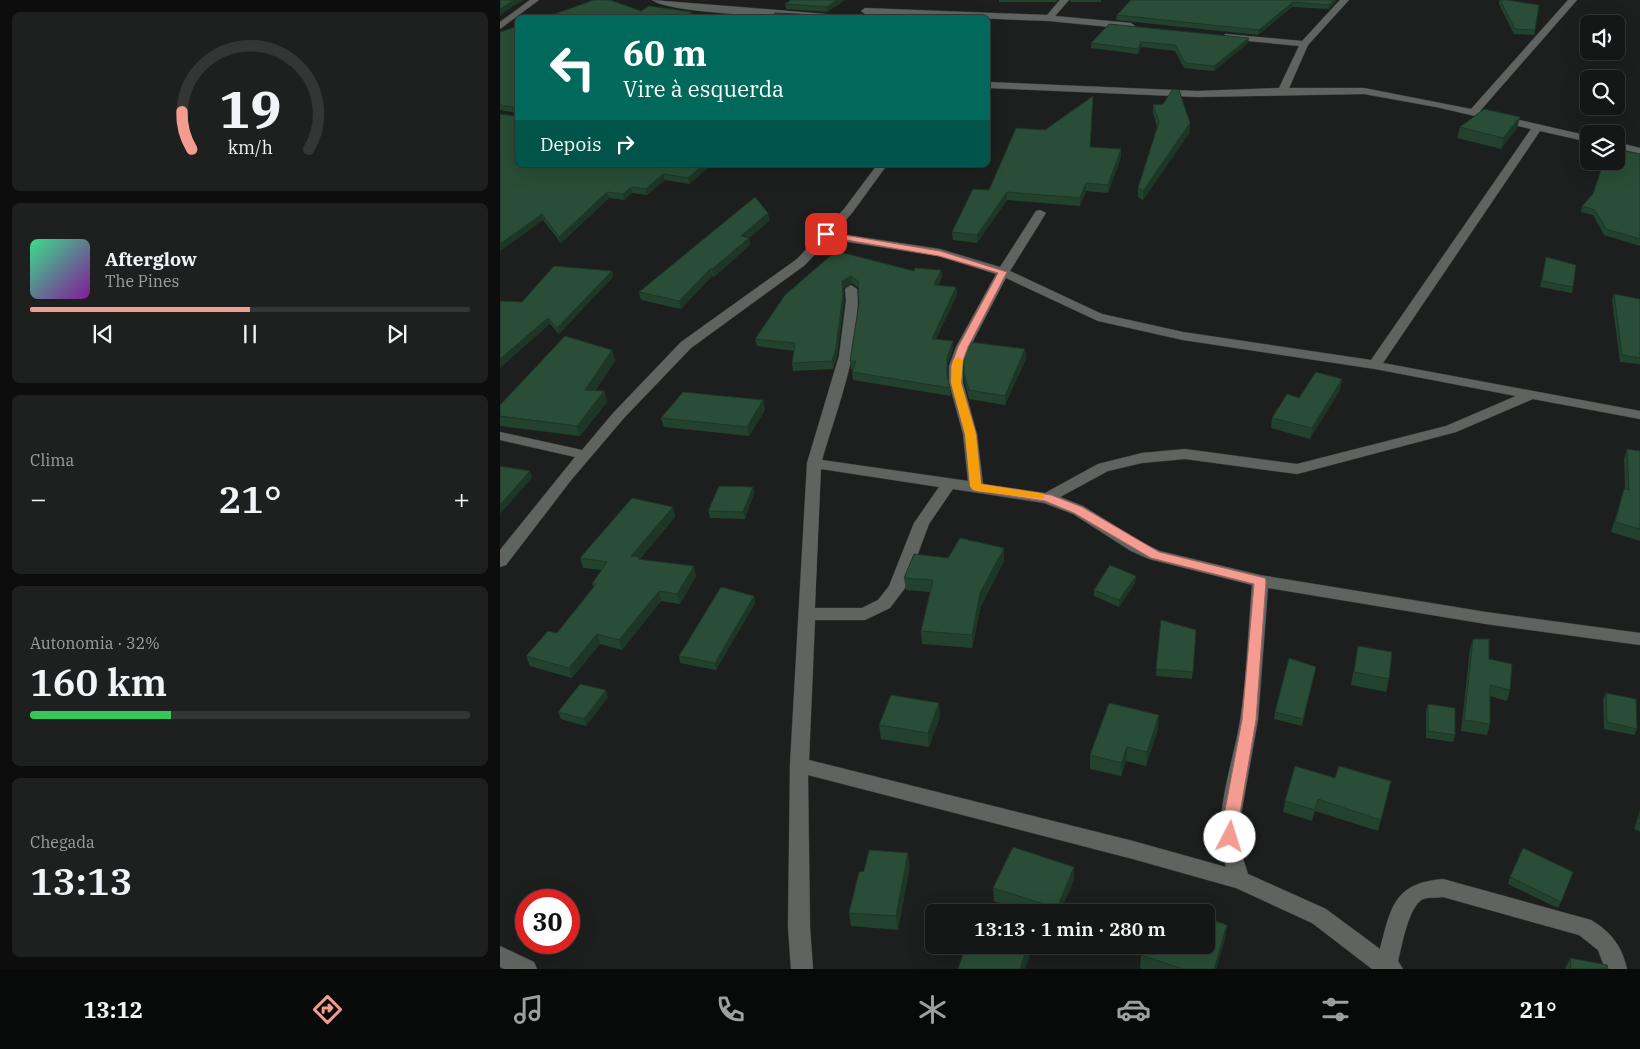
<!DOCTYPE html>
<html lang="pt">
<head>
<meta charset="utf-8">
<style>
  :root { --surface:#151716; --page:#1e201f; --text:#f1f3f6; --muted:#9d9fa1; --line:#343635; --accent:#f59c91 }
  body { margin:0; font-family:"IBM Plex Serif",serif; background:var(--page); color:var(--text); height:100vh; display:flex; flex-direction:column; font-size:19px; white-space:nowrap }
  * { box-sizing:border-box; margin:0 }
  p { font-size:16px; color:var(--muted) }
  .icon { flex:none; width:28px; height:28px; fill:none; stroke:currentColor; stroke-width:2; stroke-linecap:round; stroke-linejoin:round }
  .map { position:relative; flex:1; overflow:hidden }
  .details { display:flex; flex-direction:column; gap:12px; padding:12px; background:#0c0d0c; width:500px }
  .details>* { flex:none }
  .guide { position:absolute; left:15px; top:15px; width:475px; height:152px; border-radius:8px; box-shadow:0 5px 20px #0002,0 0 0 1px var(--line); background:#00695c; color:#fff; overflow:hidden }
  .buttons { position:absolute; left:1080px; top:15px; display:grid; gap:10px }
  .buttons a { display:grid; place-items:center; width:45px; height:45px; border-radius:8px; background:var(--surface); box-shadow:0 5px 20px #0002,0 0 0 1px var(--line); font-size:25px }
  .speed { position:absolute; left:15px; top:889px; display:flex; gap:10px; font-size:25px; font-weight:700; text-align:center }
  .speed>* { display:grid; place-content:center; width:65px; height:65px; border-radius:50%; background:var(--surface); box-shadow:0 5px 20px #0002,0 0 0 1px var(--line); line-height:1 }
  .speed .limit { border:8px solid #d22; background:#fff; color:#111 }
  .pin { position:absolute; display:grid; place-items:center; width:42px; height:42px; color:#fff; margin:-21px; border-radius:10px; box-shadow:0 2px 8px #0006 }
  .me { position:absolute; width:55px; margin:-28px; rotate:5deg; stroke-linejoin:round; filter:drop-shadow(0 0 4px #0008) }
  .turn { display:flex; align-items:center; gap:18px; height:105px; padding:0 25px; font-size:22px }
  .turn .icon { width:65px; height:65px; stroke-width:2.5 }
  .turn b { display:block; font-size:35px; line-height:42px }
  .then { display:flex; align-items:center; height:48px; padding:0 25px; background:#0003; gap:10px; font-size:19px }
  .big { font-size:38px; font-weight:600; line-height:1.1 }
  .details .widget { flex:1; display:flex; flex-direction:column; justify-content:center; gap:8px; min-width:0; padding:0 18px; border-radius:8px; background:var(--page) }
  .details .dial { align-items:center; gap:0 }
  .dial svg { height:130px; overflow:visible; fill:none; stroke:var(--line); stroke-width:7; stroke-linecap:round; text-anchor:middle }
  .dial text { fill:var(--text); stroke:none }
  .song { display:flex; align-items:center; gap:15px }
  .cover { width:60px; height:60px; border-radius:8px; background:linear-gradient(135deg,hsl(150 70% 55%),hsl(290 70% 35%)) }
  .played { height:5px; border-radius:2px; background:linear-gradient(90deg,var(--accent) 50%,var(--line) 50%) }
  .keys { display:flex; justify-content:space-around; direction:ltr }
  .heat { display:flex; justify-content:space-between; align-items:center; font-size:28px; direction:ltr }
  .charge { height:8px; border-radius:4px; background:linear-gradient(90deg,#34c759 32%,var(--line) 0) }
  .trip { position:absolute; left:425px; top:904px; width:290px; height:50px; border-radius:8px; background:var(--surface); box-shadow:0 5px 20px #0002,0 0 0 1px var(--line); font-weight:600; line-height:50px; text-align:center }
  .menu { display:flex; height:80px; justify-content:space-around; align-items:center; background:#080909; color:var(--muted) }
  .menu .icon { width:35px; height:35px }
  .menu .current { color:var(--accent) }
  .menu b { font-size:22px; color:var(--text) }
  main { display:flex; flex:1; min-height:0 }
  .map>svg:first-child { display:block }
</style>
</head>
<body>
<main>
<section class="details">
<div class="widget dial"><svg viewBox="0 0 100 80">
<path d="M14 69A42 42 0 1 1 86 69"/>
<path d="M14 69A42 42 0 0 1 8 46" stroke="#f59c91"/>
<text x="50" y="56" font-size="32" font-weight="700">19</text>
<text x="50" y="72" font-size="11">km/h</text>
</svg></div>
<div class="widget">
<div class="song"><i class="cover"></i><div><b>Afterglow</b><p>The Pines</p></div></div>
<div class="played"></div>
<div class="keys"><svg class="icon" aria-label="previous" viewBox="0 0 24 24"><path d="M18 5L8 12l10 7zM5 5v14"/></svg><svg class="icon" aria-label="pause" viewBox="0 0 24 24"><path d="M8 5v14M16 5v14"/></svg><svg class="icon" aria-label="next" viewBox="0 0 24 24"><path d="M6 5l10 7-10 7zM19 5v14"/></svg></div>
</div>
<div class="widget"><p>Clima</p>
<div class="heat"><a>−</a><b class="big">21°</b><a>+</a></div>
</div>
<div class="widget"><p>Autonomia · 32%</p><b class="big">160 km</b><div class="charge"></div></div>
<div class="widget"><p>Chegada</p><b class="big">13:13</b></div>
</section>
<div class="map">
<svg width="1140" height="969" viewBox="0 0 1140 969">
  <rect width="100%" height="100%" fill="#1c1f1d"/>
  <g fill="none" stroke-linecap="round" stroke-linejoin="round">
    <g stroke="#393c3a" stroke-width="1">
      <path id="minor" d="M30 0H39L0 29V22Z
        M152 0 339 15 343 18C312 18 171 15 152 0Z
        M560 0H569L555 16 631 23 635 26 631 29 549 21 365 14 361 11 365 8 547 15Z
        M840 0H849L808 45 789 88H864L971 109 1068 0H1077L980 111 1089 136V142L1040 131 883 363 1140 411V419L1033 399 956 432 797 474 685 459 642 463 608 471 560 497 583 506 643 543 660 551 760 575 986 612 1140 633V645L986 624 768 588 758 720 739 826 740 849 748 874 826 909 880 949C891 907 894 883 943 879L1091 920C1111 932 1122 946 1127 969H1105L1098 950 1079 935 943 897C937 898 929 897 923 899 908 907 902 946 898 961L903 969H872L812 923 736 888 633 859 308 775 310 927 313 969H291L288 927 290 765 307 463 339 356 346 301 345 289 351 285 357 289C362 347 338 405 322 460L468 481 463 434 449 383V366L456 347 496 274 438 256 329 239 305 265 191 348 124 418 72 479 6 565 0 567V550L75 457 0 440V432L82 450 114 412 181 342 297 259 344 209 377 165H387L352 213 334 233 440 249 500 267 536 211 540 210 546 213 510 271 602 314 683 332 871 360 1031 129 936 107 864 94 697 97 488 88V82L697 91 779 88 799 46 728 39 724 36 725 34 802 41ZM506 278 598 321 683 340 875 369 1016 396 946 426 797 464 685 449 642 453 598 464 545 493 483 484 477 434 463 383V366L470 347ZM321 469 439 487 414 523 389 586 378 600 362 608H315ZM453 489 544 503 573 514 631 551 649 559 752 585C748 630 747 677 740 721 732 769 711 819 726 867L633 841 309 760 315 620H365L390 608 405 588 429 524Z
        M1116 142 1140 148V154L1116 148Z
        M0 946 34 962 37 969H4L0 967Z"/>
    </g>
    <use href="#minor" fill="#606461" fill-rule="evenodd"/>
  </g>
  <path fill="#23422e" d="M345 0 327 12 286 9 285 4Z
    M499 0H558L556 2H499Z
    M570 0H601V2H570Z
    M631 0 836 1 829 9 792 7 758 35 616 20 617 15Z
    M999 0H1007L1035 30 1034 35 1014 34 999 4Z
    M609 24 748 43 714 71 684 68 675 51 641 47 638 54 591 48V43Z
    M18 26V165L209 167 189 184 165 180 147 195 132 193 124 200 109 198 61 243 43 220 0 251 17 113 0 110V111V32Z
    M593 96 590 147 621 157 608 193 586 191 580 206 507 200 477 243 453 240 452 232 489 190 545 130Z
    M653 105 690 123V132L643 200 638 197V188L657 127 653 113Z
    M1020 117 1017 128 1001 149 957 138 960 127Z
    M1140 154V246L1104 235 1093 215 1081 212 1082 206Z
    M270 220 249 238 250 245 214 277 212 276 181 309 141 300 139 292Z
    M336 251 414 271 441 270 442 277 438 286 456 287 457 295 436 339 453 341V349L447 366V377L450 388 451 396 353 380 352 372 353 369H351L350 361 359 303 358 288 352 283 343 289 344 301 337 356 333 369 293 371 292 363 294 351 257 346 255 339Z
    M1046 257 1073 287 1072 293 1040 287Z
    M112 271 113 277 59 334 50 324 22 302Z
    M1114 294 1140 299V364L1120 362 1112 300Z
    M525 349 526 359 505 405 469 399 465 383 464 373Z
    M112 350 115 361 95 391H104L107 402 80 436 0 426V405Z
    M840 390 810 439 771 428 772 418 799 398Z
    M263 400 265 410 249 436 164 427 161 418Z
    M1127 449 1140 451V541L1111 532 1121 499 1124 489H1125L1124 459Z
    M253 487 254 493 245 519 210 518 208 511Z
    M173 507 175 517 140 559 196 576 180 604 161 601 122 650 100 644 72 678 30 666 26 656 57 633 94 587 92 584 102 570 83 568 80 558Z
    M504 561 481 606 472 648 422 644 421 631 430 592 406 590 404 578Z
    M636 576 635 583 619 607 594 596V590Z
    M254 596 255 603 216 670 180 663 179 656Z
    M661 620 696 630 692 679 656 676Z
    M973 639 989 659 1010 690 1007 701 990 696V724L987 735 961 731 970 649Z
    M858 646 889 679 886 692 851 685Z
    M816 667 802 726 774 719 775 712Z
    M1106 693 1137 729 1134 735 1104 729 1103 700Z
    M108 697 86 726 61 719 58 712Z
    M439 703 440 717 429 747 381 739 379 725Z
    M928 704 955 735 953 742 926 738V711Z
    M658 729 646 766 626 761 621 776 590 769V755Z
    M835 778 891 781 878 831 815 811 812 821 783 812 785 801Z
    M1140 810V832L1134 829Z
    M410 866 398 930 351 926 349 913Z
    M574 867V880L560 912H530L494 901 493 888Z
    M1010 877 1061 902 1058 908 1008 884Z
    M727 925 725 938 716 969H642L640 968 641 955Z
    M1070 958 1108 969H1065Z"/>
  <path fill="#1d3626" d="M15 0H24L0 15V9Z
    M337 0H345L327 12V7Z
    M834 0H837L829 9V5Z
    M793 2 792 7 758 35 759 30Z
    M192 12 193 17 192 18H183Z
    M749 38 748 43 714 71V66Z
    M641 42V47L638 54V49Z
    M490 84V94L488 102V90Z
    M1020 117 1017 128 1001 149 1003 138Z
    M690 123V132L643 200V191Z
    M621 149V157L608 193V185Z
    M203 165H210L189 184 188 178Z
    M163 174 165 180 147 195 146 189Z
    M586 183V191L580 206V198Z
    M131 187 132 193 124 200 123 194Z
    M107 192 109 198 61 243 59 237Z
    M507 192V200L477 243V235Z
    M268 213 270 220 249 238 250 245 214 277 212 269 241 236Z
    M42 214 43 220 0 251V244Z
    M210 269 212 276 181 309 179 301Z
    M441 270 442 277 435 293 434 285Z
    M112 271 113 277 59 334 57 328Z
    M351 276 352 283 343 289 344 301 337 356 333 369 332 361 342 281Z
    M456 287 457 295 432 347V339Z
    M48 318 50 324 0 368V359Z
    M453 341V349L447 366V383V358Z
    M525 349 526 359 505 405V396Z
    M112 350 115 361 88 400 85 390Z
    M842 379 840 390 810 439 812 428Z
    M104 391 107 402 80 436 77 426Z
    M263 400 265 410 249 436 247 427Z
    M30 471 32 478 0 514V505Z
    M253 487 254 493 245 519 243 512Z
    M173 507 175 517 140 559 142 567 131 556Z
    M504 548V561L481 606 472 648V635L480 593Z
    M194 566 196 576 180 604 177 594Z
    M636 576 635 583 619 607V600Z
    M159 591 161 601 122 650 119 640Z
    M254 596 255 603 216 670 215 663Z
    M97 634 100 644 72 678 69 668Z
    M106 690 108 697 86 726 84 719Z
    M439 703 440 717 429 747 428 733Z
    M659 715 658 729 646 766 647 752Z
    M627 747 626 761 621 776 622 763Z
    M408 853 410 866 398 930 396 916Z
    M574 867V880L560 912H557V908Z
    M727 925 725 938 716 969H714Z
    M528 945H529L530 955 525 969H520Z"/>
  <path fill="#294d36" stroke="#1d3626" d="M0 0H15L0 9Z
    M94 0H110L141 11 149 6 192 12 183 18H43Z
    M291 0H337L327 7 285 4Z
    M631 0H834L829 5 793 2 759 30 617 15Z
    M1000 0H1007L1039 5 1035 30 1015 29Z
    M275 13 316 15 311 18H270Z
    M609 24 749 38 714 66 685 63 675 45 641 42 638 49 591 43Z
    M18 26V108L0 105V32Z
    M673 89 679 90 690 123 643 191 638 188 659 122 653 105 663 104Z
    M593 96 590 147 621 149 608 185 586 183 580 198 507 192 477 235 452 232 473 189 489 190 516 128 545 130Z
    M984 109 1020 117 1003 138 960 127Z
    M18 112V165H203L188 178 163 174 146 189 131 187 123 194 107 192 59 237 42 214 0 244V114L16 116Z
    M1116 149 1140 154V239L1106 229 1095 210 1082 206 1093 194 1104 161H1116Z
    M255 197 268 213 241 236 249 238 212 269H210L179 301 139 292Z
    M336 251 414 271 415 268 441 270 434 285 456 287 432 339 453 341 447 358V375L450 388 352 372 356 361H350L359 303 358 281 351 276 342 281 343 293 336 348 332 361 292 363 295 343 255 339 285 295Z
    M1046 257 1076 265 1073 287 1042 281Z
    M54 266 112 271 57 328 48 318 0 359V301L22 302Z
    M1114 294 1140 299V358L1122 355Z
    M65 336 112 350 85 390 104 391 77 426 0 416V405Z
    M470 342 525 349 505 396 469 390 464 373V357Z
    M816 372 842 379 812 428 772 418 787 394 799 398Z
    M183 392 263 400 247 427 161 418Z
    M1127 449 1140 451V529L1115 522 1124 489 1129 490Z
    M0 466 30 471 0 505Z
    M219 486 253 487 243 512 208 511Z
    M132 498 173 507 131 556 139 557 138 559 194 566 177 594 159 591 119 640 97 634 69 668 26 656 48 631 57 633 96 584H92L107 562 80 558Z
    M460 538 504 548 480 593 472 635 421 631 433 580 404 578 414 554 448 558Z
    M610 565 636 576 619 600 594 590Z
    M221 587 254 596 215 663 179 656Z
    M661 620 696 630 693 672 656 669Z
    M973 639H989V659L1012 664 1010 690 990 685V724L964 720Z
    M858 646 892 652 889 679 854 672Z
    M789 658 816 667 803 719 775 712Z
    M80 684 106 690 84 719 58 712Z
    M1106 693 1136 699 1137 729 1107 722Z
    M391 695 439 703 428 733 379 725Z
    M609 703 659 715 647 752 627 747 622 763 590 755Z
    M928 704 955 708V735L928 731Z
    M795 766 835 778 839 766 891 781 881 820 818 799 815 810 785 801Z
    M1140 814V824L1137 823Z
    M513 847 574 867 557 908 493 888Z
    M1023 848 1073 872 1061 902 1010 877Z
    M369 850 408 853 396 916 349 913 359 872 364 871Z
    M659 904 687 912H656Z
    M706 918 727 925 714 969H683L641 955 644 945H706Z
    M466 945H528L520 969H458Z
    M1070 958 1107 965 1108 969H1071Z"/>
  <path fill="#f59c91" stroke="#9f655e" d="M326 232 440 251 507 272 468 347 461 366V383L476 434 481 484 551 495 582 507 659 552 765 578 766 581 756 720 735 842 730 844 724 842 722 826 742 720 754 584 651 558 574 513 545 501 472 490 465 434 451 383V366L458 347 498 273 439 256 323 236V233Z"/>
  <path fill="#f59e0b" d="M458 357 463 360 461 383 476 434 481 484 540 493 544 494V499L476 491 470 487 465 434 451 383 453 360Z"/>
</svg>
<div class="buttons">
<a><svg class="icon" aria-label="sound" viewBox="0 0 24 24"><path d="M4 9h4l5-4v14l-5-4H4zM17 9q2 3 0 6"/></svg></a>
<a><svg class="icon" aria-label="search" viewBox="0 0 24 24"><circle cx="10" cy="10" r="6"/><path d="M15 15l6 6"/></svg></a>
<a><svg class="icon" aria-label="layers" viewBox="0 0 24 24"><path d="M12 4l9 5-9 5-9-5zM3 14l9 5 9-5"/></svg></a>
</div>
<div class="speed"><div class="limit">30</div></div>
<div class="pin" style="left:326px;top:234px;background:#d93025"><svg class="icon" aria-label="arrive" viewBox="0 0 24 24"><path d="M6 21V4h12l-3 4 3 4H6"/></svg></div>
<svg class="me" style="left:730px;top:837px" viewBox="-20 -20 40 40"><circle r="19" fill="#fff"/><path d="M0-13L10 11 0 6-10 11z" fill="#f59c91"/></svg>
<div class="trip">13:13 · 1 min · 280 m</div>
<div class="guide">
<div class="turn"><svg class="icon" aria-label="left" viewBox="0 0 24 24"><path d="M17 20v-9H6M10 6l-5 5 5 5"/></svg><div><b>60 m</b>Vire à esquerda</div></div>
<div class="then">Depois<svg class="icon" aria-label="right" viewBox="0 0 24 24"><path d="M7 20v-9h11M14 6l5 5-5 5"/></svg></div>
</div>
</div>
</main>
<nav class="menu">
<b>13:12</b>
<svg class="icon current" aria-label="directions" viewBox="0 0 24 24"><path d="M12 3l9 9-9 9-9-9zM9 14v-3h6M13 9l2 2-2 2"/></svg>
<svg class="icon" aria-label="music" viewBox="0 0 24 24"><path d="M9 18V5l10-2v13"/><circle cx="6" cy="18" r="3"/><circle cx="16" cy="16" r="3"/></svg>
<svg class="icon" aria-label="phone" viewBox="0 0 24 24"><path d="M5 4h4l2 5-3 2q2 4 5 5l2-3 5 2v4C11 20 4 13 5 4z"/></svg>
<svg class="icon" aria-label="climate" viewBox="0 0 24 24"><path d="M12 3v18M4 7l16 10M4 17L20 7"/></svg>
<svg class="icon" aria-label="car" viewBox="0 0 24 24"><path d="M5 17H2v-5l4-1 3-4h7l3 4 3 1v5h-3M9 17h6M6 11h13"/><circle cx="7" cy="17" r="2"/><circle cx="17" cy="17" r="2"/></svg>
<svg class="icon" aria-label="filters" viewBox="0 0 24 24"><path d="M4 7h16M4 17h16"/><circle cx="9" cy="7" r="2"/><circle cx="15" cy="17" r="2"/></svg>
<b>21°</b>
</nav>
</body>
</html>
